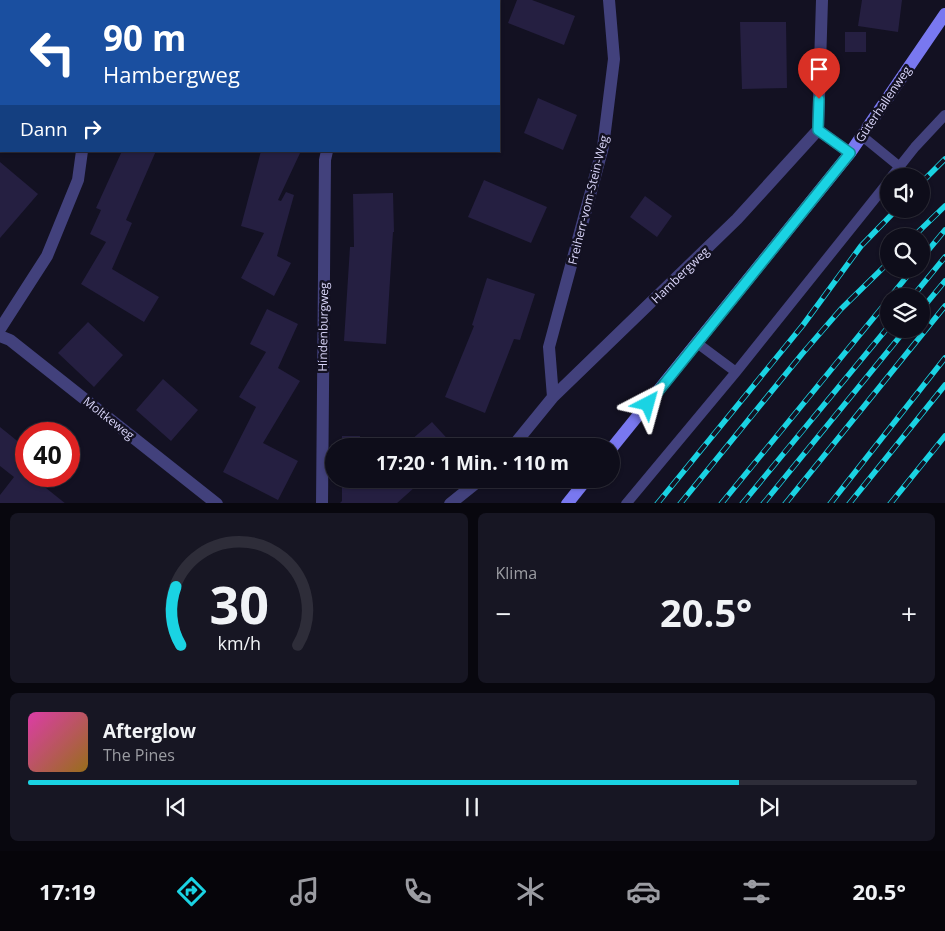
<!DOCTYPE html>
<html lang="de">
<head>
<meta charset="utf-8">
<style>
  :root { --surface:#0e0d1a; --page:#171623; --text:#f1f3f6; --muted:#9b9ca2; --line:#2e2d39; --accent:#1ad3e3 }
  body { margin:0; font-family:"Open Sans",sans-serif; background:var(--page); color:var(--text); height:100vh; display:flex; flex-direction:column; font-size:19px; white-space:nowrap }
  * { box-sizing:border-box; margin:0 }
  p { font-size:16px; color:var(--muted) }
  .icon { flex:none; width:28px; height:28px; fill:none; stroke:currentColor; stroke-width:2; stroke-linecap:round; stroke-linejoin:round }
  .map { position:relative; height:503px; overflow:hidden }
  .side { display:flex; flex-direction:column; gap:10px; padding:10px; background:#08070e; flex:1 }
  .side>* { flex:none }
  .top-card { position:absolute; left:0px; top:0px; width:500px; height:152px; box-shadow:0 1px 4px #0004,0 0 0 1px var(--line); background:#1a4fa0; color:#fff; overflow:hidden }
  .buttons { position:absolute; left:880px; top:168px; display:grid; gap:10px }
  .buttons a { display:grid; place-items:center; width:50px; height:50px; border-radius:50%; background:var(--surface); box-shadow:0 1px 4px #0004,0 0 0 1px var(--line); font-size:25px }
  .speed { position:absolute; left:15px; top:422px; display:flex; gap:10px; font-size:25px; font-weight:700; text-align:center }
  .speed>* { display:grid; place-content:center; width:65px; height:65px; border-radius:50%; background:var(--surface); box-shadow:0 1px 4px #0004,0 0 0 1px var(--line); line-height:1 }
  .speed .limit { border:8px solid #d22; background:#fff; color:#111 }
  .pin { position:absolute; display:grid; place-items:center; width:42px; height:42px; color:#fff; margin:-51px -21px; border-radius:50% 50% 50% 0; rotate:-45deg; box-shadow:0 0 5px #0007 }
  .pin .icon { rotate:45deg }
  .me { position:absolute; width:55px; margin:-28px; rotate:39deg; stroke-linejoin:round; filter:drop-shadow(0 0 4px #0008) }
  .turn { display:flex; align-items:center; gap:18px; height:105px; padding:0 20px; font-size:22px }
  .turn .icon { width:65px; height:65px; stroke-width:2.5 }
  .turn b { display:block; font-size:35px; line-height:42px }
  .then { display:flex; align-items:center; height:48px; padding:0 20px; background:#0003; gap:10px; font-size:19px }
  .big { font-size:38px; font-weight:700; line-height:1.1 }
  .side .tile { flex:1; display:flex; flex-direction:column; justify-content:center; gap:8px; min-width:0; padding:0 18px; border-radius:8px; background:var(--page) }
  .side .dial { align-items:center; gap:0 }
  .dial svg { height:130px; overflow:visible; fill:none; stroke:var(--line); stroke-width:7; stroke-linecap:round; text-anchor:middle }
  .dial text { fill:var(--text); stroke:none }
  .song { display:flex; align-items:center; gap:15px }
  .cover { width:60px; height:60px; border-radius:8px; background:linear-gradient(135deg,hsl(320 70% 55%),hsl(40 70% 35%)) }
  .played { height:5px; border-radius:2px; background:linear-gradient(90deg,var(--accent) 80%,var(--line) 80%) }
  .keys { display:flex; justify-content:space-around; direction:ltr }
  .heat { display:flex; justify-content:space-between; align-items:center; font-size:28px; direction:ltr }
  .side .tiles { flex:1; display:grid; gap:10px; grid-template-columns:1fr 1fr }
  .tile:last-child { grid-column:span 2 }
  .trip { position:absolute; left:325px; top:438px; width:295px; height:50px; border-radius:25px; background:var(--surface); box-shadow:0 1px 4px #0004,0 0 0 1px var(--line); font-weight:700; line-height:50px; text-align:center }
  .tabs { display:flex; height:80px; justify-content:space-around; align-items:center; background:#06050a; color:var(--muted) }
  .tabs .icon { width:35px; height:35px }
  .tabs .current { color:var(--accent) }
  .tabs b { font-size:22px; color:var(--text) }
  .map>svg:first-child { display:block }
</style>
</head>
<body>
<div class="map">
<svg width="945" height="504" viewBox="0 0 945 504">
  <rect width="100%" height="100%" fill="#131122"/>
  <path fill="#251f41" d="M517 0H532L575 16 564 45 508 23Z
    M862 0H902L898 32 858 26Z
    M740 22H786L787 88 742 89Z
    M845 32H866V52H845Z
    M538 98 577 115 563 150 524 133Z
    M122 151H156L126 220 132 223 112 269 159 297 144 322 81 284 106 242 90 234 101 210 96 208Z
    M261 151H301L278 200 281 201 286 192 294 195 277 256 291 263 274 296 241 278 264 233 241 226Z
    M0 162 38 194 0 238Z
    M484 180 547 207 531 243 468 217Z
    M393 193 394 232H393L386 344 344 341 350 247H354L353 194Z
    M645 196 672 216 657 237 630 217Z
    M487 278 535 294 520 340 514 339 485 413 445 397 474 326 472 325Z
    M267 309 298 324 278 368 300 381 263 443 298 461 278 500 223 472 256 407 239 397 266 352 250 344Z
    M88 322 123 355 94 387 58 353Z
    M163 379 198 410 171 441 136 410Z
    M432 422 454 446H404Z
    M0 427 26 448V476H31L66 504H0V495L14 477 0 466Z
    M342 436H360V446H342Z
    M342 479H361V484L367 479H424L396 504H339L342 501Z"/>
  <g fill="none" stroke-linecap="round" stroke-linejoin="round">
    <path stroke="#42417c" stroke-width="10" d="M862 136 900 167
      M892 176 915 147 945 115
      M697 343 736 372
      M626 504 736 372 889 181"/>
    <path stroke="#42417c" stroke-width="12" d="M106 1V0
      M369 1V0
      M818 130 822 0
      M818 130 850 153
      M0 329 47 256 78 180 82 151
      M0 336 10 340 217 504
      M553 397 549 347 603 147 614 59 609 0
      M513 446 553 397 737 219 818 130
      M322 504 325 160 327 151
      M450 504 481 479"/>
    <path stroke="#7978f0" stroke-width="12" d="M611 449 850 153 945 14
      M567 504 587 479"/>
    <g stroke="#1ad3e3" stroke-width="5.5">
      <path id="rail" d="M921 183 945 159
        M914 236 945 206
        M921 259 945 230
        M891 296 913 269
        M913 296 945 257
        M921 310 945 281
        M657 504 803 325 861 246 897 209
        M680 504 802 354 841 309 889 262
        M721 504 889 299
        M742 504 889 326
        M763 504 906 329
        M785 504 945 306
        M830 504 945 358
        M849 504 945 385
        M890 504 945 436"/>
    </g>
    <use href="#rail" stroke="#131122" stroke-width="4" stroke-dasharray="11" stroke-linecap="butt"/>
  </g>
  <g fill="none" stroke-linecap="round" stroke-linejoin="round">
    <g stroke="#118994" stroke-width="12">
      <path id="route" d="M648 404 850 153 818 130 819 99"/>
    </g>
    <use href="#route" stroke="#1ad3e3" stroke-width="9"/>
  </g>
  <g text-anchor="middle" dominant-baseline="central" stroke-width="5" stroke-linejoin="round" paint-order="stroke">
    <g font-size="12" fill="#dad6fa" stroke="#131122">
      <text transform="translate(883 104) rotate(-56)">Güterhallenweg</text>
      <text transform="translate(588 200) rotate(-76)">Freiherr-vom-Stein-Weg</text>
      <text transform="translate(680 275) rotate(-44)">Hambergweg</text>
      <text transform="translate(323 327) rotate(-89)">Hindenburgweg</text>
      <text transform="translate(109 418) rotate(38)">Moltkeweg</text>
    </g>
  </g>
</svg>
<div class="buttons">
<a><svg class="icon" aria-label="sound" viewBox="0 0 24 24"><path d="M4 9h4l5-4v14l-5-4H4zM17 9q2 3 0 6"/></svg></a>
<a><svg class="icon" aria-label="search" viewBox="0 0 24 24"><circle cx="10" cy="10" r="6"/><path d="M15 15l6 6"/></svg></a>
<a><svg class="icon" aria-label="layers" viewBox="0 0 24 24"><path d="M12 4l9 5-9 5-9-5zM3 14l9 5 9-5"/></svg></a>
</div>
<div class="speed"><div class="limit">40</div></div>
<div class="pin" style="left:819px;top:99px;background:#d93025"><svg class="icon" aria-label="arrive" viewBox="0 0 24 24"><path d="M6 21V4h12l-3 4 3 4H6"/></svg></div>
<svg class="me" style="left:648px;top:404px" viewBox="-20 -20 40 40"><path d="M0-17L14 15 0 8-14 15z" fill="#1ad3e3" stroke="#fff" stroke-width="4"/></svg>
<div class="trip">17:20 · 1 Min. · 110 m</div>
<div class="top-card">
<div class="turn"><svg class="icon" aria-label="left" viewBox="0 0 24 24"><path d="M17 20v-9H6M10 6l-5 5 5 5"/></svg><div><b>90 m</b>Hambergweg</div></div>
<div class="then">Dann<svg class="icon" aria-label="right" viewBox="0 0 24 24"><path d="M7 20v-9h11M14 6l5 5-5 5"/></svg></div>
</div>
</div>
<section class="side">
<div class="tiles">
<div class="tile dial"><svg viewBox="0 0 100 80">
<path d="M14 69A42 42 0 1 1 86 69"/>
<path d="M14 69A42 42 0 0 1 11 33" stroke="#1ad3e3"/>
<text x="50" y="56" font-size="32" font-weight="700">30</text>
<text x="50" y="72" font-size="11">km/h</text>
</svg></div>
<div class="tile"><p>Klima</p>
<div class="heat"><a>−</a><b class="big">20.5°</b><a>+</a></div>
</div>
<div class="tile">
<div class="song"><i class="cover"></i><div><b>Afterglow</b><p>The Pines</p></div></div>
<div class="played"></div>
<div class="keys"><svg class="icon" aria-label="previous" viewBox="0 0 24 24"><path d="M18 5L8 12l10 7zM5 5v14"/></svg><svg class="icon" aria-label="pause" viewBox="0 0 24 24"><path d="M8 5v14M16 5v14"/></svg><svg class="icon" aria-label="next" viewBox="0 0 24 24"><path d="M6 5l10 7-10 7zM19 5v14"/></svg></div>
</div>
</div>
</section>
<nav class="tabs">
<b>17:19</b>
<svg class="icon current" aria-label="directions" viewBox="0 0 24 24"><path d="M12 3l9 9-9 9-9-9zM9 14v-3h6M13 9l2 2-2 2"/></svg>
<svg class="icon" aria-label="music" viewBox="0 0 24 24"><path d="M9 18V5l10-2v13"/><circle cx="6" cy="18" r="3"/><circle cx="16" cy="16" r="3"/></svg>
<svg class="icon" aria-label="phone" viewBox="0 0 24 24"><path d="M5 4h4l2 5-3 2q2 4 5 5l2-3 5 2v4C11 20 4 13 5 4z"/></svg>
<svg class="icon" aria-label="climate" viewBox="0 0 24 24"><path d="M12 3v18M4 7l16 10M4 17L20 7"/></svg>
<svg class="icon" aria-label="car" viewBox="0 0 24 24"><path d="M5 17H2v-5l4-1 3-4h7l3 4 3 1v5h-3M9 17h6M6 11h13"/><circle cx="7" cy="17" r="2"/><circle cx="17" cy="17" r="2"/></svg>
<svg class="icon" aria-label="filters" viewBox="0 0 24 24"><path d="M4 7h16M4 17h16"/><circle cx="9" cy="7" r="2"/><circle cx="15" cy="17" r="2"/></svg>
<b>20.5°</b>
</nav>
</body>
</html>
